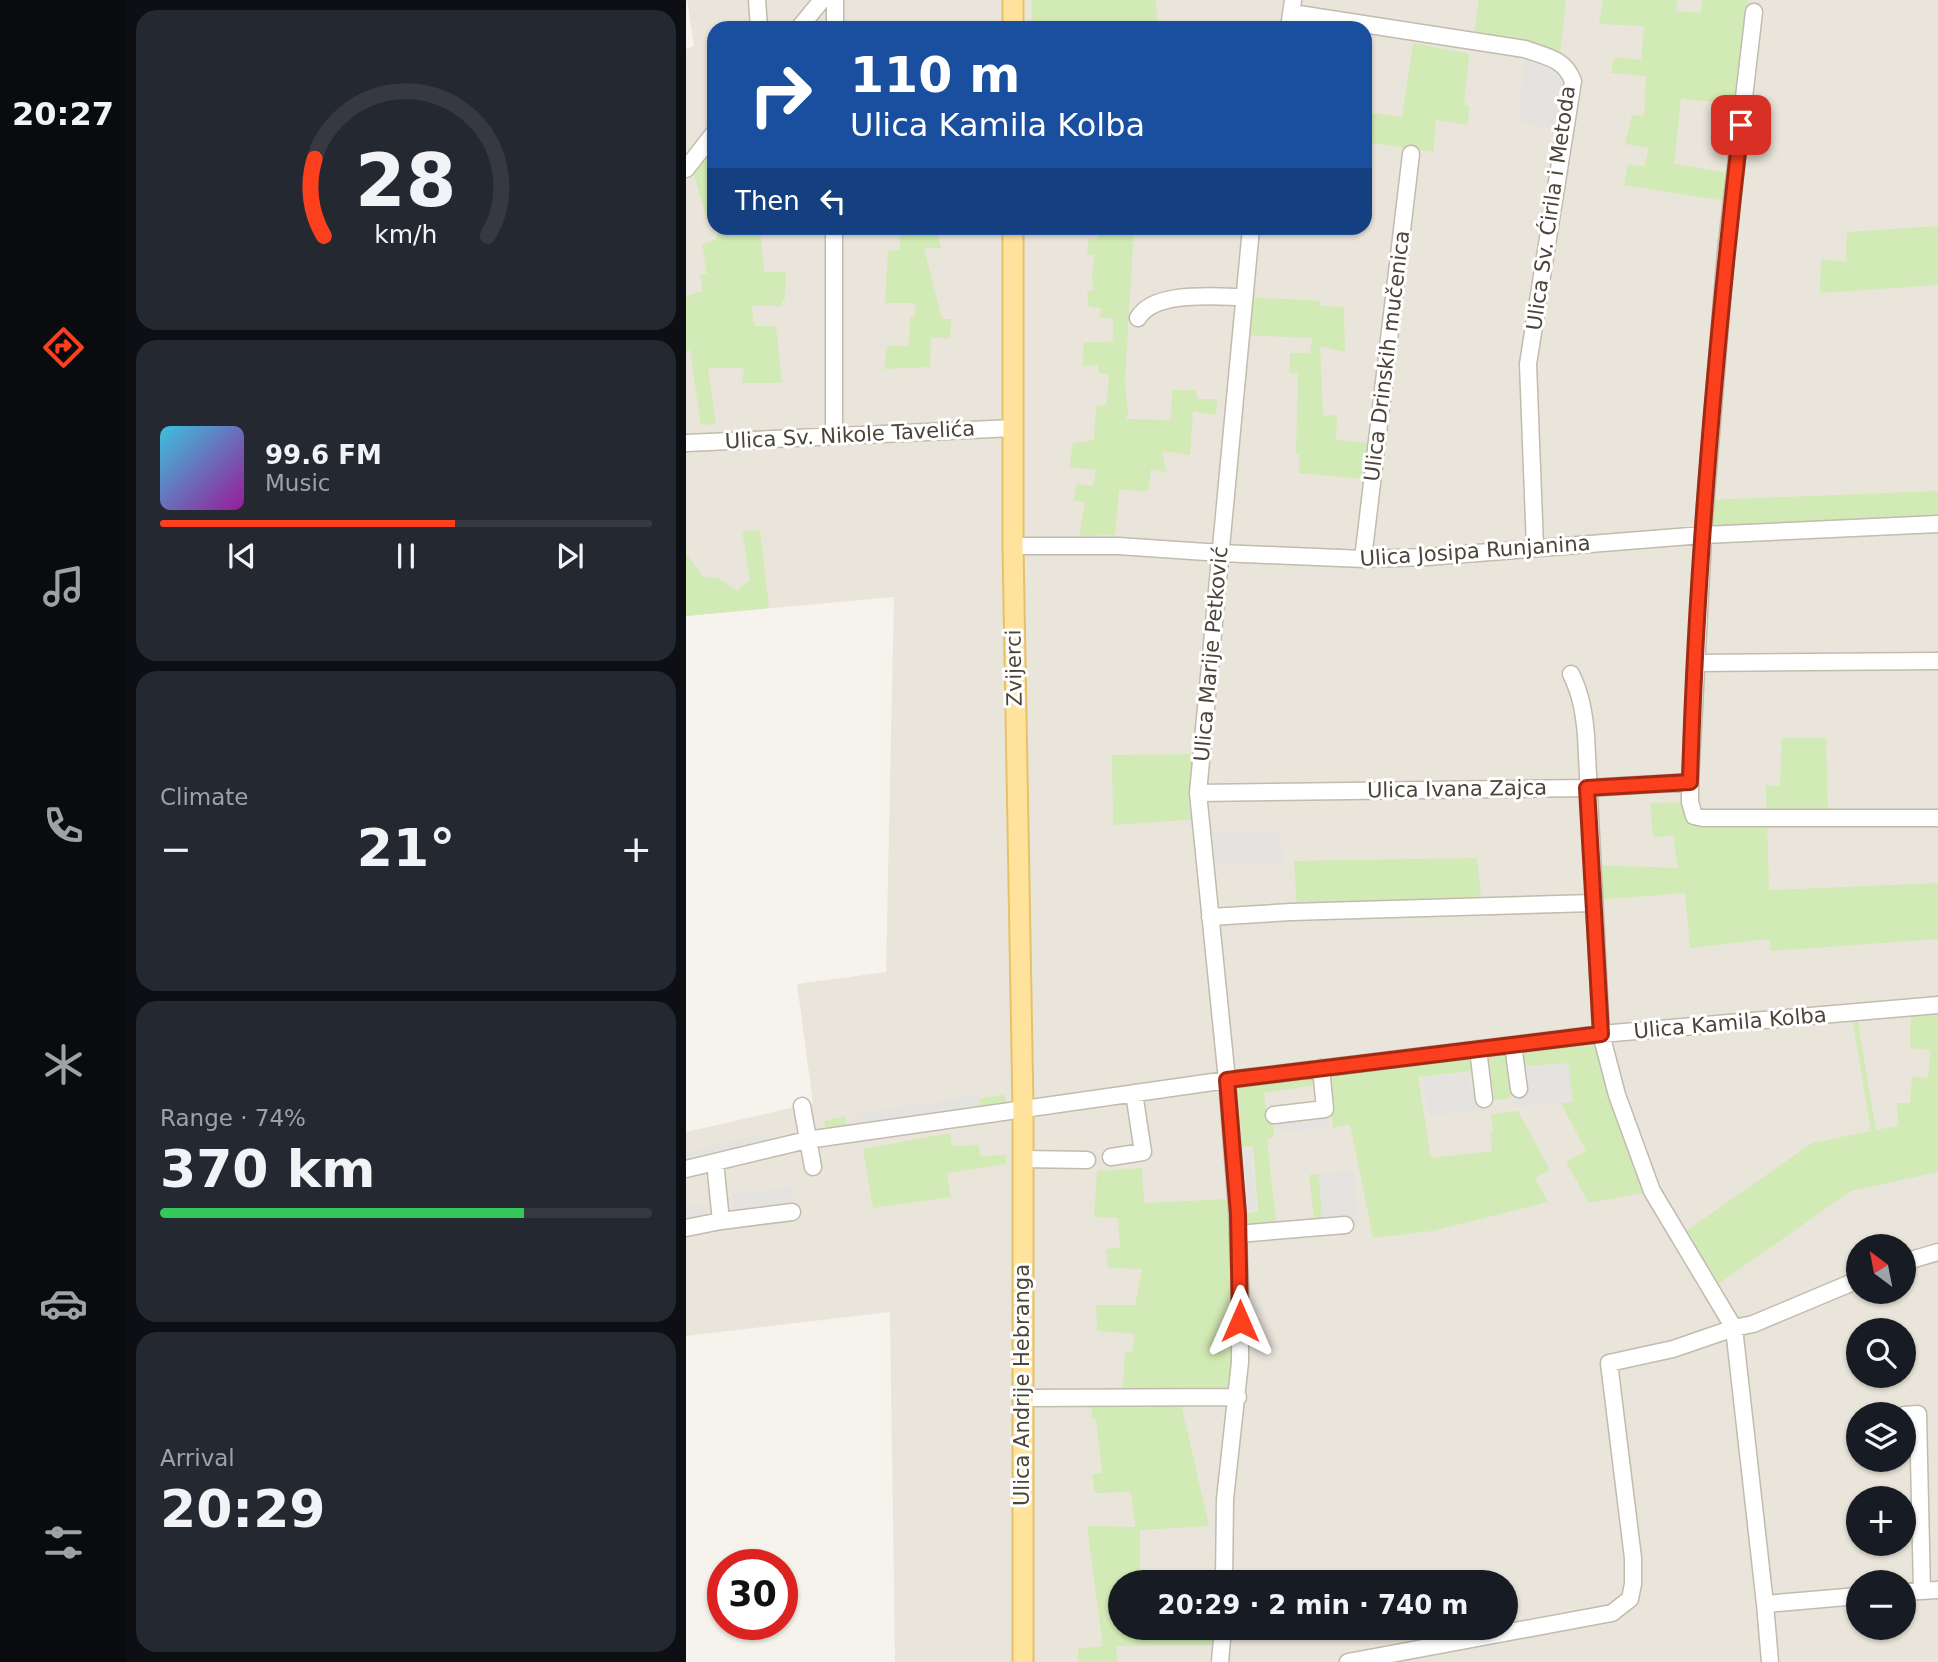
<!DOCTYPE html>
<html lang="en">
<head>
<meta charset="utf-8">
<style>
  :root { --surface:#171b24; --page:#242831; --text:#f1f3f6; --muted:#9ea1a6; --line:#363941; --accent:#fc3f1d }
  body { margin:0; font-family:"DejaVu Sans",sans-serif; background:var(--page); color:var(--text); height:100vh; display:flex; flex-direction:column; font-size:26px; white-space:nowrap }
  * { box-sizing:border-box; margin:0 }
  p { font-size:23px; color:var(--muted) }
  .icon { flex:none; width:38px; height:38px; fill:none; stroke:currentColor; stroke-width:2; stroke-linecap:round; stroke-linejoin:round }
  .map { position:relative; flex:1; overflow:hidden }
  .sheet { display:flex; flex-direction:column; gap:10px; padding:10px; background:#0d0f14; width:560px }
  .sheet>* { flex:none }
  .top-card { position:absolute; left:21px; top:21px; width:665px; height:214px; border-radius:21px; box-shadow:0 2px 5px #0004; background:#1a4fa0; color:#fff; overflow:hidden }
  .needle { width:46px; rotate:328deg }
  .buttons { position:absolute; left:1160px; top:1234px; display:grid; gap:14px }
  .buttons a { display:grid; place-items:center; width:70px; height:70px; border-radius:50%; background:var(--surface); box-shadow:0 2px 5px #0004; font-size:35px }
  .speed { position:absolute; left:21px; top:1549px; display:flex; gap:14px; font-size:35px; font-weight:700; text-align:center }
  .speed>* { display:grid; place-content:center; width:91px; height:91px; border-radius:50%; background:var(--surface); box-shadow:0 2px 5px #0004; line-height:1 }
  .speed .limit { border:10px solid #d22; background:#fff; color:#111 }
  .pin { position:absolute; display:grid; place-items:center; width:60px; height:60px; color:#fff; margin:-30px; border-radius:14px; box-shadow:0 4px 10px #0006 }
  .me { position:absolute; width:77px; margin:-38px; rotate:0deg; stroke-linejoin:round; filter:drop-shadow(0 0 5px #0008) }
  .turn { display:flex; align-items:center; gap:24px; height:147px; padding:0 28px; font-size:32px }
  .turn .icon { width:91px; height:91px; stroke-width:2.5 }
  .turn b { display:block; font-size:49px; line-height:60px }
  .then { display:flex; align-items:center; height:66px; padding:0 28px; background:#0003; gap:14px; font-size:26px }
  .big { font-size:52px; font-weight:800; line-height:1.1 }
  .sheet .widget { flex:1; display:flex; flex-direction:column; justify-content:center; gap:10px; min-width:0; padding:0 24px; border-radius:21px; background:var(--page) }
  .sheet .dial { align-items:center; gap:0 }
  .dial svg { height:182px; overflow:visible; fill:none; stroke:var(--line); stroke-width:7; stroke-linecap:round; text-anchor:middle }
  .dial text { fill:var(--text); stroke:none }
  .song { display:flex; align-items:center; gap:21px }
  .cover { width:84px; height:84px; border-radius:10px; background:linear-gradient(135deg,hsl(190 70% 55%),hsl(300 70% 35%)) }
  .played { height:7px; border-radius:4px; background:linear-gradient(90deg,var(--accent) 60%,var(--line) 60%) }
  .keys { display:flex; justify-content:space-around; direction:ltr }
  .heat { display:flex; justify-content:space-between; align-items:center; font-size:38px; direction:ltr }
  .charge { height:10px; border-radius:5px; background:linear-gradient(90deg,#34c759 74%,var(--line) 0) }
  .trip { position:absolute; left:422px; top:1570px; width:410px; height:70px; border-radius:35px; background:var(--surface); box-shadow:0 2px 5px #0004; font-weight:800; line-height:70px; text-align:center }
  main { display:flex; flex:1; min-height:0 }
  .menu { display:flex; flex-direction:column; width:126px; justify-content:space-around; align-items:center; background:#090b0e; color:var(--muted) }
  .menu .icon { width:49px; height:49px }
  .menu .current { color:var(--accent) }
  .menu b { font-size:32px; color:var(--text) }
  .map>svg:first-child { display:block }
</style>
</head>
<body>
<main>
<nav class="menu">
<b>20:27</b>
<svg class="icon current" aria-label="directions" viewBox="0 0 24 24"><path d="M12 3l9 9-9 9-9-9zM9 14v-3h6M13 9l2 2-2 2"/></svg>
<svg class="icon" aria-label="music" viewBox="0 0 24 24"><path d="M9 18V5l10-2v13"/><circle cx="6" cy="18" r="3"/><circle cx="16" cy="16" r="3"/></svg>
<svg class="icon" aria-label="phone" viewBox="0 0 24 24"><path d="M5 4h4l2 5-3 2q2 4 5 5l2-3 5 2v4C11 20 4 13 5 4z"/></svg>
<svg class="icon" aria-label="climate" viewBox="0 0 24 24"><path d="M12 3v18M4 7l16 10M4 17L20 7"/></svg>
<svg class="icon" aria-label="car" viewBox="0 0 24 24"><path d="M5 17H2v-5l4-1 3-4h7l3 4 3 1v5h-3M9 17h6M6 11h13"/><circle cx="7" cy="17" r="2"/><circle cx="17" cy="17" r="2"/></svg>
<svg class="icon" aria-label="filters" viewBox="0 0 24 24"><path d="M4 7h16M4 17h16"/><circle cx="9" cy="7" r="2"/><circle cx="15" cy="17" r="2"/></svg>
</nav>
<section class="sheet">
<div class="widget dial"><svg viewBox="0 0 100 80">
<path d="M14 69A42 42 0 1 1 86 69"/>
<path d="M14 69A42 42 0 0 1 10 35" stroke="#fc3f1d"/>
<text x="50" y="56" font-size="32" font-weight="700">28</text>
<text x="50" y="72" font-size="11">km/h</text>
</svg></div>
<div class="widget">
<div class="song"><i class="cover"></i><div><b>99.6 FM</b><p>Music</p></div></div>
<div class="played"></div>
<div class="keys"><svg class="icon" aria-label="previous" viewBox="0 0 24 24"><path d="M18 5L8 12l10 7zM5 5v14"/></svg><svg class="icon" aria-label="pause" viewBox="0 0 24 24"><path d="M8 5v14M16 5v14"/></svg><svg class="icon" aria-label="next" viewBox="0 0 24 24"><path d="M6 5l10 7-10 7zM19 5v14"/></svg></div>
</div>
<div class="widget"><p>Climate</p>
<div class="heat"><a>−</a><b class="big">21°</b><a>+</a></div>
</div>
<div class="widget"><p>Range · 74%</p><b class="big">370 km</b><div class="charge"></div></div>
<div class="widget"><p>Arrival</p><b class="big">20:29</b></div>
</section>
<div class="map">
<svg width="1252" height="1662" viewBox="0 0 1252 1662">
  <rect width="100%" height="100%" fill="#f6f3ec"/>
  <path fill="#eae5da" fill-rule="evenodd" d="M1 0H1252V1662H209L204 1312 0 1336V1132L127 1103 111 984 200 972 208 597 0 616V49L8 46ZM28 28H679V228H28ZM1172 1246H1218V1292H1172ZM1172 1330H1218V1376H1172ZM1172 1414H1218V1460H1172ZM1172 1498H1218V1544H1172ZM434 1582H819V1628H434ZM1172 1582H1218V1628H1172Z"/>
  <path fill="#d2eab5" d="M346 0H470L472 28H345Z
    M793 0H880L874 55 787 39Z
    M917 0H991L990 11 1014 13 1017 0H1062L1053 75 1052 128 1039 127 1042 103 995 99 988 164 1049 174 1046 202 938 185 942 164 958 167 963 148 939 144 946 115 958 116 960 76 925 73 928 57 955 60 958 26 913 24Z
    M727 43 783 54 778 104 783 106 782 125 750 120 747 152 679 142V112L716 117Z
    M28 149V223L22 222 7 171Z
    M1252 226V285L1134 293 1135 259 1160 262 1161 232Z
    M32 228H74L78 272H100L99 299H96V306H66L68 326H90L96 383H56L58 368H22L30 424 15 425 4 350 0 351V296L17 291 14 275 21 274 16 244 30 240Z
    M213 228H250L255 248H238L256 319H265L264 338H245L244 367 198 369 201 346H223L224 317 229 316V303H199L202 251 214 249Z
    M411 228H448L439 380 442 414 440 419 485 420 486 390H510L511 399H532L529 415 507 411 504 455 476 451 480 472 465 469 462 491 433 490 429 535 393 536 399 502 387 501 391 484 407 486 410 470 383 467 387 443 408 440 410 406 420 405 423 375 412 373V365L396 366 398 343 427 341V318H414L415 308 403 307 401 292 407 290 406 272 409 255 401 254 403 239 412 238Z
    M558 297 634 301 633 306 658 307 659 352 634 346 637 416 651 415 650 440 691 444 687 480 613 473V455L610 454 612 374 603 372 604 353H624L626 338 555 335Z
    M1252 491V523L1022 529 1019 500Z
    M74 530 83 608 0 616V553L17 577 32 578 51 591 64 580 56 531Z
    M1096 738H1140L1142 818H1081L1083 890 1252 883V939L1085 951 1083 939 1004 948 999 893 909 900 906 865 992 868 987 836 967 837 964 803 1004 802 1008 816 1081 818 1080 785 1094 786Z
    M516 754 515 819 427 825 426 755Z
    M791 858 796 906 611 912 608 861Z
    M1165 1012H1170L1190 1130 1212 1126 1211 1103H1224L1226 1077 1242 1078 1244 1050 1224 1048 1225 1016 1252 1015V1172L1165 1191 1025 1289 993 1236 1126 1143 1185 1131Z
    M917 1045 931 1095 923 1099 966 1191 903 1203 880 1162 900 1151 875 1103 887 1102 837 1066 835 1051Z
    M792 1049 794 1070 732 1077 745 1158 806 1151 804 1133 807 1132 805 1114 832 1111 864 1170 849 1178 862 1202 746 1231 687 1238 664 1124 647 1128 644 1108 636 1084 578 1093 581 1113H587L588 1137 581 1139 590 1222 628 1218 623 1175 633 1174 637 1227 562 1233 559 1214 572 1211 567 1146 556 1147 551 1083Z
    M819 1055 825 1098 808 1100 803 1057Z
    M319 1094 320 1104 294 1109 293 1099Z
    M159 1116 161 1127 140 1131 138 1121Z
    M264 1133 266 1146 293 1145 294 1156 321 1155 320 1164 261 1173 265 1197 187 1208 177 1149Z
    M456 1168 458 1203 543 1199 552 1397 494 1399 523 1526 454 1530V1582H434V1628H537L536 1645 430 1646 431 1662H392V1649L417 1646 401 1526 449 1527 445 1492 409 1493 406 1474 416 1473 410 1419H406L405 1398H436L439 1352H446L449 1334 411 1331 410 1305H449L456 1269 422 1268 420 1249 434 1248 432 1218 408 1217 411 1171Z"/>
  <path fill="#e5e3e0" d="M839 49 882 68 879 130 833 123Z
    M594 830 597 862 519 866 516 834Z
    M882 1063 887 1102 829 1107 826 1086 837 1066Z
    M782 1073 785 1092 805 1089 807 1108 743 1117 737 1077Z
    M292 1095 295 1114 172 1133 169 1114Z
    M642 1114 643 1127 591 1133 590 1120Z
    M79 1133 85 1149 0 1169V1152Z
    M565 1149 570 1210 555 1211 550 1150Z
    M668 1170 672 1224 637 1227 633 1174Z
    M108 1187 106 1212 48 1220 46 1194Z
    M18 1204 22 1224 0 1228V1207Z
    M557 1306H573V1344H557Z"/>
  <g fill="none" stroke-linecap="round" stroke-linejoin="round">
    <g stroke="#c2bbae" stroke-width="19">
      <path id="minor" d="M71 0 73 28
        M606 13 839 49C860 57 878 58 887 81L842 364 849 547
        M113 28 136 0
        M149 28V0
        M603 28 607 0
        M0 169 28 133
        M452 318C468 290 530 297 558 297
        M148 435V228
        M0 443 328 428
        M327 546H432L535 553 677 559 741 557 1017 535 1252 524
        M677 559 725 154
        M1010 663 1252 661
        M1004 782 1018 520 1040 251 1068 12
        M512 793 901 788 1004 782V802L1008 816 1017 818H1252
        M524 917 605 912 907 903
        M827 1045 833 1089
        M792 1049 798 1099
        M116 1106 127 1167
        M588 1115 639 1109 635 1068
        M425 1157 457 1152 448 1093
        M336 1159 401 1160
        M0 1169 121 1140 541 1080 915 1034 1252 1005
        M35 1221 106 1212
        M0 1228 35 1221 29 1162
        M552 1234 659 1225
        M1218 1262 1252 1252
        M338 1398 552 1397
        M1218 1415 1232 1414 1236 1591
        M538 1582 539 1499 554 1362V1286L551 1209 541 1080 512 793 565 228
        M1218 1592 1252 1590
        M1079 1604 1048 1328 1067 1324 1172 1280
        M534 1662 537 1628
        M662 1662 926 1613 944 1599 947 1584V1558L923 1363 987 1349 1048 1328 966 1191 931 1095 915 1034 900 735C898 713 895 694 885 674
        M1084 1662 1079 1604 1172 1596"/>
    </g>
    <g stroke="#e6c16a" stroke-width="23">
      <path id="major" d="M327 0V28
        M327 228V546L337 1108V1662"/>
    </g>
    <use href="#minor" stroke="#fff" stroke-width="16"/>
    <use href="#major" stroke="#ffe39c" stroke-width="19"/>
  </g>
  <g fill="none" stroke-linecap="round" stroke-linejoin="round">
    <g stroke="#a42913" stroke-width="18">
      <path id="route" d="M554 1321 552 1214 541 1080 915 1034 901 788 1004 782C1010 563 1030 343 1055 125"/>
    </g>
    <use href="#route" stroke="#fc3f1d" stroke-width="12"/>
  </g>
  <g text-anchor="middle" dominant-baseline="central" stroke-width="6" stroke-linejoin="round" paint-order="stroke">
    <g font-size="21" fill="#4b4439" stroke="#fff">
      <text transform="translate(865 208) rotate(-82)">Ulica Sv. Ćirila i Metoda</text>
      <text transform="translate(701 356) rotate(-83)">Ulica Drinskih mučenica</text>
      <text transform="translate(164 435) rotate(-3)">Ulica Sv. Nikole Tavelića</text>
      <text transform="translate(789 551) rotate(-4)">Ulica Josipa Runjanina</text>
      <text transform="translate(525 654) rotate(-85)">Ulica Marije Petković</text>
      <text transform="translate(328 668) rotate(-91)">Zvijerci</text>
      <text transform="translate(771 789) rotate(-1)">Ulica Ivana Zajca</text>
      <text transform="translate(1044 1023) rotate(-5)">Ulica Kamila Kolba</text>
      <text transform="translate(336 1385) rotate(-90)">Ulica Andrije Hebranga</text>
    </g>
  </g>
</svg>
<div class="buttons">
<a><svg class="needle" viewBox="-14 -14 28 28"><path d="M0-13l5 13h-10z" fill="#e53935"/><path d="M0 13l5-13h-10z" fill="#9ea1a6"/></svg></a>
<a><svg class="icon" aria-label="search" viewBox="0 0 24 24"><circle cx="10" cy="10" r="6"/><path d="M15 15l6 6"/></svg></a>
<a><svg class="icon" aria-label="layers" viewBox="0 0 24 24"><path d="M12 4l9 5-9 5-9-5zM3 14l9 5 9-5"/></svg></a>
<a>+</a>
<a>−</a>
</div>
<div class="speed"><div class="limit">30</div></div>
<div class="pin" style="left:1055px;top:125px;background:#d93025"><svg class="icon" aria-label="arrive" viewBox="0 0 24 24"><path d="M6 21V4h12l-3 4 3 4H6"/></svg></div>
<svg class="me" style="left:554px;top:1321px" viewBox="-20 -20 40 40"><path d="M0-17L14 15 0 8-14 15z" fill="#fc3f1d" stroke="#fff" stroke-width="4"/></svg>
<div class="trip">20:29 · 2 min · 740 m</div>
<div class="top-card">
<div class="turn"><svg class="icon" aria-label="right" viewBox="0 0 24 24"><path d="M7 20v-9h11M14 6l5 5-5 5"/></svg><div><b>110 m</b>Ulica Kamila Kolba</div></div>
<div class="then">Then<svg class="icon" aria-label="left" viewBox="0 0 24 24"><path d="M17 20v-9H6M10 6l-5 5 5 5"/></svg></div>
</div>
</div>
</main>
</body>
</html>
